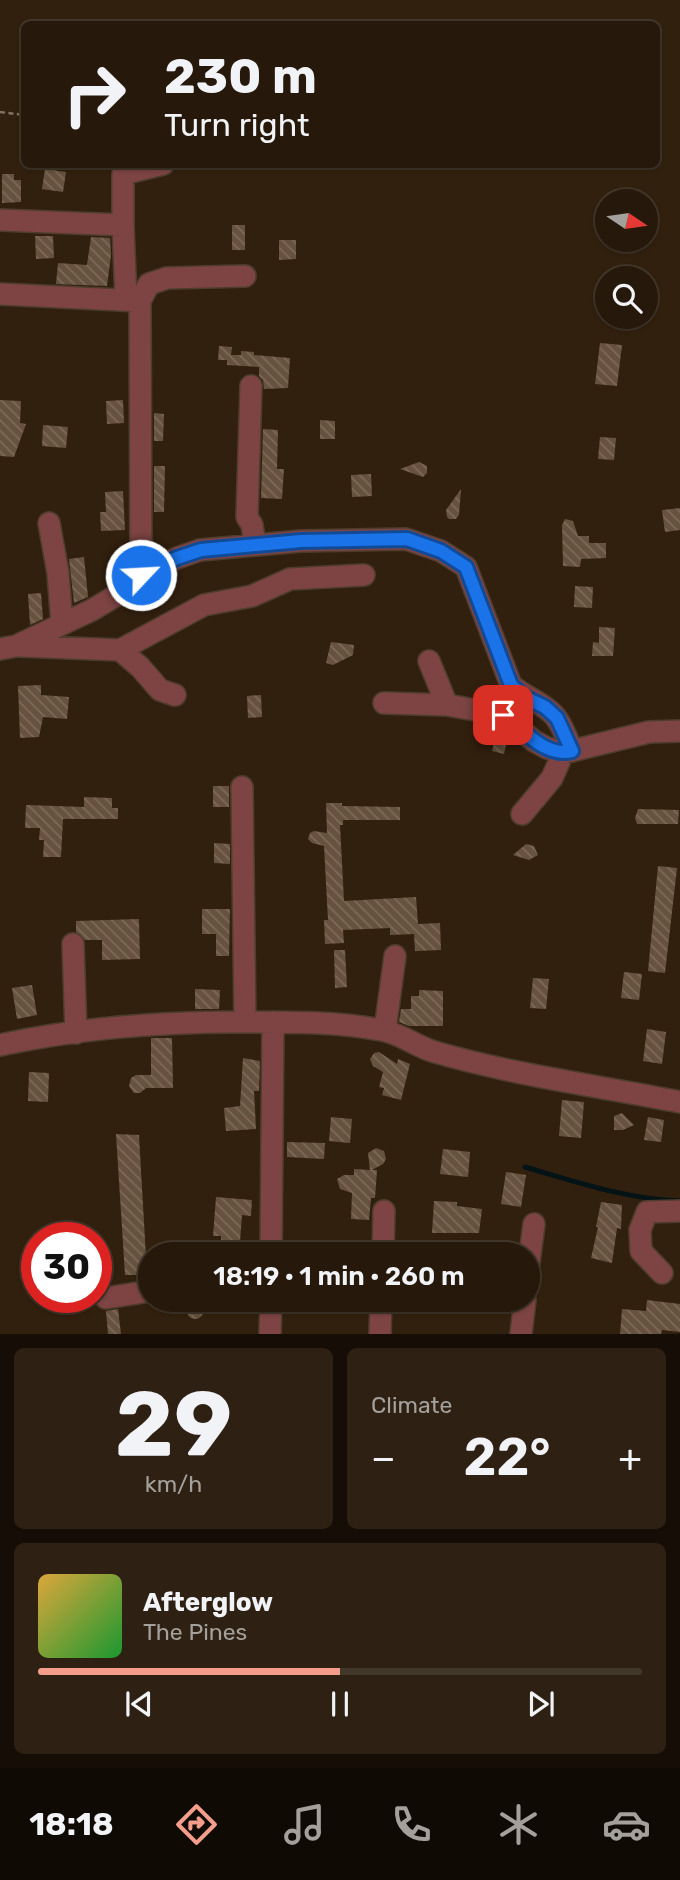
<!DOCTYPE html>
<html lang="en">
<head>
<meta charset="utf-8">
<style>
  :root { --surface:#26180a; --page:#2e2113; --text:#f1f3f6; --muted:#a4a09c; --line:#42372b; --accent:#f49d8b }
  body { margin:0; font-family:Rubik,sans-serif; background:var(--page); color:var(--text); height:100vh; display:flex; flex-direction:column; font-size:26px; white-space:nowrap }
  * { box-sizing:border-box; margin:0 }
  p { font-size:23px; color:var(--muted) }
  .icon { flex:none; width:38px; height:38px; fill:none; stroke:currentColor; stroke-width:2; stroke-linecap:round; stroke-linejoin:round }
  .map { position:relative; height:1334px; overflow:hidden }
  .details { display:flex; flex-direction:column; gap:14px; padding:14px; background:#150d06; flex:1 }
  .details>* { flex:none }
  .hud { position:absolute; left:21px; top:21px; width:639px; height:147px; border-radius:10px; box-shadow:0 2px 5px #0004,0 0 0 2px var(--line); background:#26180a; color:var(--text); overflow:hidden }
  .needle { width:46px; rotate:103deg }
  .buttons { position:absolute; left:595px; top:189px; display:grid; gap:14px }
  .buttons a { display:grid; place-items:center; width:63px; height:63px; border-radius:50%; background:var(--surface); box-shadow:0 2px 5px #0004,0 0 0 2px var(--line); font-size:35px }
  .speed { position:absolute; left:21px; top:1222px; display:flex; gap:14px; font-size:35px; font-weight:700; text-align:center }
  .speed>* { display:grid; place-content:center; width:91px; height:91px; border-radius:50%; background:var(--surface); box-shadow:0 2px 5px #0004,0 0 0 2px var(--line); line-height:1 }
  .speed .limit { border:10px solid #d22; background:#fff; color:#111 }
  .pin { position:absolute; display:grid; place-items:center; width:60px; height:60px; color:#fff; margin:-30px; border-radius:14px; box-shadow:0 4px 10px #0006 }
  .me { position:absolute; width:77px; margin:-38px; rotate:65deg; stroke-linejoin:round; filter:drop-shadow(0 0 5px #0008) }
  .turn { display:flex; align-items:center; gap:24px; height:147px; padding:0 28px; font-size:32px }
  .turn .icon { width:91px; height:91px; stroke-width:2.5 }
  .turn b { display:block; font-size:49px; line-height:60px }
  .big { font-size:52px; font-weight:600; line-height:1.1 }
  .details .card { flex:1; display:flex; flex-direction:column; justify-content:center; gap:10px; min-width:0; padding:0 24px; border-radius:10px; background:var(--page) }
  .details .dial { align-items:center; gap:0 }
  .dial b { font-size:91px; line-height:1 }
  .song { display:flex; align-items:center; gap:21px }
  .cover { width:84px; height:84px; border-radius:10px; background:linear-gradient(135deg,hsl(40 70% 55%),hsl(130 70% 35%)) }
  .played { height:7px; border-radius:4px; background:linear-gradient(90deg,var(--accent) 50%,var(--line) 50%) }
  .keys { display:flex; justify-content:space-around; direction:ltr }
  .heat { display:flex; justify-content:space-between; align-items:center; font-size:38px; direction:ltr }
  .details .tiles { flex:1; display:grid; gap:14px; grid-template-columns:1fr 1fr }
  .card:last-child { grid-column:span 2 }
  .trip { position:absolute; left:138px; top:1242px; width:402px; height:70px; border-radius:35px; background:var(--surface); box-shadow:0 2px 5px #0004,0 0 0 2px var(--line); font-weight:600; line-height:70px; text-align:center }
  .tab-bar { display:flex; height:112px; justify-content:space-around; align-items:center; background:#0f0a04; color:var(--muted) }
  .tab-bar .icon { width:49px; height:49px }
  .tab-bar .on { color:var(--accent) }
  .tab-bar b { font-size:32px; color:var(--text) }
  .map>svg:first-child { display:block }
</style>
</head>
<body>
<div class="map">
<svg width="680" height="1334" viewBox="0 0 680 1334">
  <defs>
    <pattern id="building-back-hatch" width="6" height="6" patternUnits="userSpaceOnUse" patternTransform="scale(1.75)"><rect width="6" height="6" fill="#67523f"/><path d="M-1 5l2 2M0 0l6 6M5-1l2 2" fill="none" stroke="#7c6a59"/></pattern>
  </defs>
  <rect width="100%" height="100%" fill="#32200e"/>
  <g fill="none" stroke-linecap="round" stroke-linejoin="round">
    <path stroke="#041316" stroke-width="5" d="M525 1167C577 1182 626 1199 680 1201"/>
  </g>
  <path fill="url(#building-back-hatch)" d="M45 169 66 172 63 192 42 189Z
    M2 174H14V180H21V202L2 203Z
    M232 225H245V250H232Z
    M35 236H53L54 258 36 259Z
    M91 237 110 238 111 255 107 286 56 284 58 263 87 265Z
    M279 240H296V259L279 260Z
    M600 343 622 345 617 386 595 384Z
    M219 346 232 347 231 355H241V351L254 352V355L290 358 288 388 264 389 263 380 259 376V367L227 365V360H218Z
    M0 400 21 401 20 423 26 424 14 457 0 456Z
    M123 400 124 423 107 424 106 401Z
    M154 413 164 414 163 441H154Z
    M320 420 335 421V439H320Z
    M43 425 68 427 66 448 42 446Z
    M263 429 278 430 277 469H284L282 499 261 498Z
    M600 437 616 438 614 460 598 459Z
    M419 462 427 466V473L423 477 400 469Z
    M154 466H165L164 512H154Z
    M371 474 372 496 352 497 351 475Z
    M461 489 459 515 456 519H449L447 517 446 510Z
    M123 491 125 530 101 531 100 512H106L105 492Z
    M680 508V530L665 532 662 510Z
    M565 519 573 521 578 536H589V543H606V558L581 559 580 567 563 566 562 525Z
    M84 557 88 597 74 603 69 559Z
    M575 586 593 587 592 608 574 607Z
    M41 593 43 619 30 625 28 594Z
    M599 627 615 628 613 656H592L593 642 599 643Z
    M331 642 354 645 353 655 333 665 326 663Z
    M41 685V695L69 697 67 719 43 717 39 737 20 738 18 686Z
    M261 695 262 717 248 718 247 696Z
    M497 730 508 736 504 754 492 751Z
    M213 786H229V807H213Z
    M84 797 112 798V808H118V819H63L61 857H43L44 840H39L40 828H25L26 805 84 807Z
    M326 803H342V806L400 807V820H343V825H340L344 901 416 897 418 924 440 923 441 950 415 951 414 934 390 935V928L343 930 344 943 325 944 324 920H328L324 846 312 843 308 839 310 833 314 831 327 833Z
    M638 809 679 810 678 824H637L635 818Z
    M214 843 230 844V864L214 863Z
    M526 844 534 846 538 855 529 860 513 855Z
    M658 866 677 868 665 973 648 971Z
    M202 909H230L229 956H216V934H202Z
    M139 919 140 959 102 960V940H85L76 932V921Z
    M334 950H345L347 987 335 988Z
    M624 972 642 974 639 1000 621 998Z
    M533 978 549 979 546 1009 530 1008Z
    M32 985 37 1015 17 1019 12 988Z
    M195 989 220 990 219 1009H195Z
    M419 990 443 991V1026H409L399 1022 401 1009H411V996H419Z
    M647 1029 666 1032 662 1064 643 1061Z
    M151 1038H172L173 1088H146L140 1093H134L129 1086 131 1078 136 1075H151Z
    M379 1052 397 1064 398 1059 410 1064 401 1100 382 1095 384 1088 379 1087 383 1072 373 1066 370 1059 374 1053Z
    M243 1058 260 1061 259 1091H254L256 1129 226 1131 224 1108 240 1106Z
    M29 1072 49 1073 48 1102 28 1101Z
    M562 1100 584 1102 581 1138 559 1136Z
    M622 1113 634 1125 623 1130H614V1116Z
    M331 1117 352 1119 350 1143 329 1141Z
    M648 1117 664 1120 661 1142 644 1140Z
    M116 1134 139 1135 147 1275H125Z
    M287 1142 325 1143 324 1159 287 1157Z
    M376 1148 384 1151 386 1159 383 1164 372 1170H377L375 1198H371L369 1220 351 1219 352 1193 340 1189 337 1179 344 1175H354V1169L370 1170 368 1153Z
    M443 1149 470 1152 468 1177 440 1174Z
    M506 1172 526 1175 521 1207 501 1204Z
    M216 1197 252 1200 251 1216 242 1215 239 1255H221V1236H213Z
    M434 1201 457 1202V1206L482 1209 479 1233H432Z
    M601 1202 622 1205 621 1229 617 1228 612 1263 591 1258 598 1227H596Z
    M647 1300 680 1304V1332L662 1330 661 1334H620L622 1309 646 1311Z
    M186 1310a9 9 0 1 1 18 0a9 9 0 1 1-18 0Z
    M118 1309 121 1334H108L106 1311Z"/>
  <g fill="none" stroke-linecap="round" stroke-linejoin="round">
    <g stroke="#4e3c2c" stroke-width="24">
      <path id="minor" d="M0 220 123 225 126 300
        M123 225V174L163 164
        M0 294 140 301 141 575
        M140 301 149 284 167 278 245 276
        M251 386 247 517 252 525 255 545
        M49 523 58 573 62 624
        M20 646 120 650 140 667 160 690 175 695
        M0 649 16 646 92 610 117 595 141 575 177 558 200 550 301 541 406 539 441 551 466 567 511 685C525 697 549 706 557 719 564 729 568 741 572 751
        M120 650 204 605 252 596 290 579 364 575
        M429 661 447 705
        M384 703 447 705 503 715 534 741 547 748 563 753 649 732 680 731
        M242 787 245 1022
        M522 814 552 778 563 753
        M73 944 76 1033
        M385 1030 395 956
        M0 1045C83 1027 169 1021 254 1022 297 1022 339 1022 381 1030 400 1033 417 1047 435 1052 514 1075 599 1086 680 1102
        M271 1255 273 1022
        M383 1255 384 1211
        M528 1270 534 1224
        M662 1273 641 1251 640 1230 647 1212 680 1211
        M106 1298 150 1291
        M270 1334 271 1300
        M380 1334 381 1300
        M521 1334 525 1300"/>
    </g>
    <path stroke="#837365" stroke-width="2.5" stroke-dasharray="5 3.5" stroke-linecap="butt" d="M0 112 24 115"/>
    <use href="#minor" stroke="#7d4443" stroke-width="21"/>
  </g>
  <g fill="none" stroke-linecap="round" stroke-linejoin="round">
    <g stroke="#114b97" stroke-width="18">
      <path id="route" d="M141 575 177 558 201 550 301 541 407 539 441 551 466 567 511 685 526 698 545 707 557 718 572 751C545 758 523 729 503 715"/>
    </g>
    <use href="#route" stroke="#1a73e8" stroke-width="12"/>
  </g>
</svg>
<div class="buttons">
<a><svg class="needle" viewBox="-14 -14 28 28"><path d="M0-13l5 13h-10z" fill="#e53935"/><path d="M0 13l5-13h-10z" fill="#a4a09c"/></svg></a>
<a><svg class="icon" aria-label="search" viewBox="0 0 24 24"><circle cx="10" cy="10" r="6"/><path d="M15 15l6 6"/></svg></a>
</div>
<div class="speed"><div class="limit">30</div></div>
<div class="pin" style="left:503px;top:715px;background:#d93025"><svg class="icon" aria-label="arrive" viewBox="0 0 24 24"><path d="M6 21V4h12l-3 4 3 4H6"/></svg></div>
<svg class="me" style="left:141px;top:575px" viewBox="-20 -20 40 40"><circle r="17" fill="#1a73e8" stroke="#fff" stroke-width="3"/><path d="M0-11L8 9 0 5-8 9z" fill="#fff"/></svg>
<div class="trip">18:19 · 1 min · 260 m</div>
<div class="hud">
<div class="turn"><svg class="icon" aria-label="right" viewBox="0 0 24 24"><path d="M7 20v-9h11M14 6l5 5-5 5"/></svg><div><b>230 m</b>Turn right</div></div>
</div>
</div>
<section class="details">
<div class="tiles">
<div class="card dial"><b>29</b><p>km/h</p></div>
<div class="card"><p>Climate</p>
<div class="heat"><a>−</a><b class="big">22°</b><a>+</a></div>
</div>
<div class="card">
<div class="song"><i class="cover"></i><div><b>Afterglow</b><p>The Pines</p></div></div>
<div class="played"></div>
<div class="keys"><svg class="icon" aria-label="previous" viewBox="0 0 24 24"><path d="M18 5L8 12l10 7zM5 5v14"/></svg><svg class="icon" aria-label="pause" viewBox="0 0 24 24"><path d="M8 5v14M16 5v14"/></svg><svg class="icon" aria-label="next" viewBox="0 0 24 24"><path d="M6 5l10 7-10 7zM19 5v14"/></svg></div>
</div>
</div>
</section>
<nav class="tab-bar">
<b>18:18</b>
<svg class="icon on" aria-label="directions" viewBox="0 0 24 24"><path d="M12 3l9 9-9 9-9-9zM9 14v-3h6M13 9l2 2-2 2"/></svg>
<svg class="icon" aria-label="music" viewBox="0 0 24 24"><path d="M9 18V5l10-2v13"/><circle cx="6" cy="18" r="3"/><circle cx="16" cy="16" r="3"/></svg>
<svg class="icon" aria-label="phone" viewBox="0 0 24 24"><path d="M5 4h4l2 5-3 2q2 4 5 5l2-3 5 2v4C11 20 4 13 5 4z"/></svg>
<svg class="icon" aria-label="climate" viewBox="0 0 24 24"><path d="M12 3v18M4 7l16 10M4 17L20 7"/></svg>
<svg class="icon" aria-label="car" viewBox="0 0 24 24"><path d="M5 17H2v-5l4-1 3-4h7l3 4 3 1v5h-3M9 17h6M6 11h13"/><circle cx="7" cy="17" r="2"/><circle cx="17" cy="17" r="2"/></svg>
</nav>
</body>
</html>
